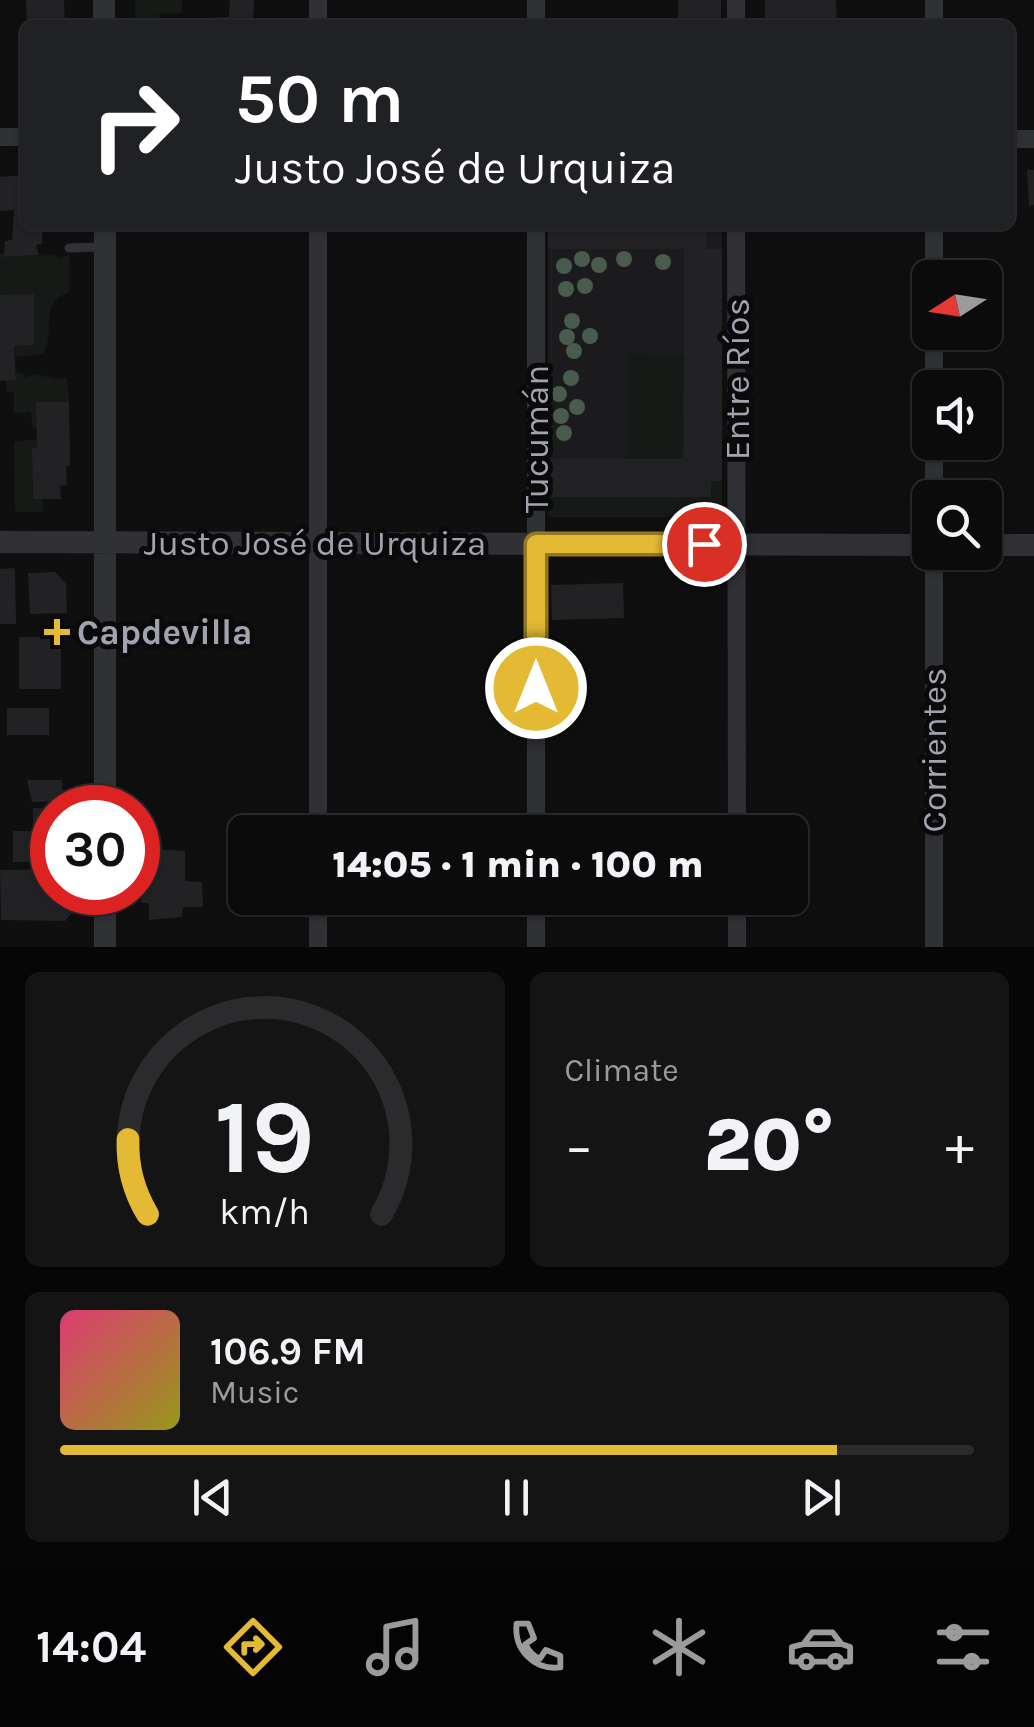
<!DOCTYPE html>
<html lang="en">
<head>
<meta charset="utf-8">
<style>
  :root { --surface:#0b0b0c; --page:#141415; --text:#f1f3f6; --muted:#9a9b9d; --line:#2b2b2d; --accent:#e4b934 }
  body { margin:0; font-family:Karla,sans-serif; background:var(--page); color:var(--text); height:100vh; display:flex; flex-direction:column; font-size:38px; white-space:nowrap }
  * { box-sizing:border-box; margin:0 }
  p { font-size:32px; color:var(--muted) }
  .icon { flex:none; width:55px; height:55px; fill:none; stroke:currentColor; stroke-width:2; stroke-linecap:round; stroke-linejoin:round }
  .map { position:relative; height:947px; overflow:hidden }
  .side { display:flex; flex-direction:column; gap:25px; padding:25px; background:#060607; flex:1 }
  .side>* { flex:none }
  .banner { position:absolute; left:20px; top:20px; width:995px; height:210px; border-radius:15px; box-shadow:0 2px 8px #0004,0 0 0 2px var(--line); background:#202124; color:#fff; overflow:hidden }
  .needle { width:65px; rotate:258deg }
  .buttons { position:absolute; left:912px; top:260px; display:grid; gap:20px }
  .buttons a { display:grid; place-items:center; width:90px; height:90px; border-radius:15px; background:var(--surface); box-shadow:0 2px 8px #0004,0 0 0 2px var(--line); font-size:50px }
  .speed { position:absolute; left:30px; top:785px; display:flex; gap:20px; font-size:50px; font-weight:700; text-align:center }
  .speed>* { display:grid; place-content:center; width:130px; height:130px; border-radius:50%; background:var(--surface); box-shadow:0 2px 8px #0004,0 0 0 2px var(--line); line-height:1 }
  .speed .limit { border:15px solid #d22; background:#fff; color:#111 }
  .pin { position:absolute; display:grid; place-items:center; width:85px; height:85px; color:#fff; margin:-42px; border:5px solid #fff; border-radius:50%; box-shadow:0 2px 10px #0007 }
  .me { position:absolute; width:110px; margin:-55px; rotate:0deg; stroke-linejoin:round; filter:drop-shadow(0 0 8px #0008) }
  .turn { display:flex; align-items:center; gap:35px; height:210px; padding:0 50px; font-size:45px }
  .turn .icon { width:130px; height:130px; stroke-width:2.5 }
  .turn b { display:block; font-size:70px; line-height:85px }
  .big { font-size:75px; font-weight:800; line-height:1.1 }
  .side .tile { flex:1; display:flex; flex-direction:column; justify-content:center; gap:15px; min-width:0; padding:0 35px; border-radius:15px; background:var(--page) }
  .side .dial { align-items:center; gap:0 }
  .dial svg { height:260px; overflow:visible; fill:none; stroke:var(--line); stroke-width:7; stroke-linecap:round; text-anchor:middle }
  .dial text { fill:var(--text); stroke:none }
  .song { display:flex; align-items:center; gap:30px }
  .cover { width:120px; height:120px; border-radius:15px; background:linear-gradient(135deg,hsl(340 70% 55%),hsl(60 70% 35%)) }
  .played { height:10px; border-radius:5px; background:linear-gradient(90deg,var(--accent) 85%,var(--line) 85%) }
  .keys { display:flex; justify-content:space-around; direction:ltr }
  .heat { display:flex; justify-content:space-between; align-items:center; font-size:55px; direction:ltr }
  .side .tiles { flex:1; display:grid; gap:25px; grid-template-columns:1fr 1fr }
  .tile:last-child { grid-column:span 2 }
  .trip { position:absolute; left:228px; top:815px; width:580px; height:100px; border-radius:15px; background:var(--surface); box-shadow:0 2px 8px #0004,0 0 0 2px var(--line); font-weight:800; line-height:100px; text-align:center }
  .tabs { display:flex; height:160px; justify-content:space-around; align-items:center; background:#040405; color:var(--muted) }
  .tabs .icon { width:70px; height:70px }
  .tabs .selected { color:var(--accent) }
  .tabs b { font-size:45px; color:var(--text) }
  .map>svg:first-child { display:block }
</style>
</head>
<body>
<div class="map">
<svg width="1034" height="947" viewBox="0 0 1034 947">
  <rect width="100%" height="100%" fill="#0f0f10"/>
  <path fill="#1b1b1d" d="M548 225H722V517H548Z"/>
  <path fill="#161a17" d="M135 0H182V13L159 14V25H135Z
    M0 253 4 254 5 257 53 255 59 259 69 254V292C38 303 56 331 43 354L15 357 14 346 34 344V295H0Z
    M628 354 684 355 683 459H628Z
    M16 372 24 374 25 378 34 374 56 379 67 378 69 402H37V428H33L31 412 14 413V393L7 392 6 380H16Z
    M37 439V448L32 449 33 499H43V512H15L14 442Z
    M711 481H722V517H548V497H710Z"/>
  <path fill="#222224" d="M26 0H64L65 25H27Z
    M230 0H254L253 25H164V20L229 17Z
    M678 0H721V25H678Z
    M765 0H836L837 24 765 25Z
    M18 63H25V102H19Z
    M1027 170H1034V205L1029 206Z
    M25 175V225H43L42 244 36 245 39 255 4 257 5 241 12 240 14 210 0 211V177Z
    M548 225H706V249H722V481H711V497H548V459H683L684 355V249H548Z
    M34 294V345L14 346 16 380 0 381V295Z
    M36 402H69L70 466H66L67 485 60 486 61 499H33L32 448H37Z
    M15 568 16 624H0V569Z
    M55 572 66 584 67 613 30 614 28 573Z
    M623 583 624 618 552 620 551 585Z
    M19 637H61V689H19Z
    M7 708H49V735H7Z
    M27 780H62L63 801 32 802Z
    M33 808H52V862H13V831H33Z
    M148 849 185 851V881L202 882 203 907H183L182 917 149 920V903H141V875L148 874Z
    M52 869V892H73L72 913 65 921 1 920 0 870Z
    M244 898H297V914L263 915 260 906 243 909Z"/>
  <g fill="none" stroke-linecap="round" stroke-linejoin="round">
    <path stroke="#303135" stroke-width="9" d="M69 248 102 247"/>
    <path stroke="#303135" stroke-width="18" d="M318 0V25
      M736 0V25
      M934 0V25
      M536 25V0
      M0 137H25
      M1010 139H1034
      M536 225V832
      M736 225 737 832
      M934 225V278
      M934 332V388
      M934 442V498
      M318 832V225
      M737 898V947
      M318 947V898
      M536 947V898
      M934 947V552"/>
    <path stroke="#303135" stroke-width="22" d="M104 25V0
      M105 225V808
      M0 542 930 545
      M985 545H1034
      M105 947V892"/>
  </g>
  <g fill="#495b4c">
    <circle cx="582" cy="259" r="8"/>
    <circle cx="624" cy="259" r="8"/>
    <circle cx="663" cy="262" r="8"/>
    <circle cx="599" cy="265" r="8"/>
    <circle cx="564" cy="266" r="8"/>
    <circle cx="585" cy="286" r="8"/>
    <circle cx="566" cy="289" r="8"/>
    <circle cx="572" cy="321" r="8"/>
    <circle cx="590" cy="336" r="8"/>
    <circle cx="567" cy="337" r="8"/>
    <circle cx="574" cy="351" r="8"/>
    <circle cx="571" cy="378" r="8"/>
    <circle cx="559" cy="394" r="8"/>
    <circle cx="577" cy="407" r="8"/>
    <circle cx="561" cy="416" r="8"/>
    <circle cx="564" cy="433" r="8"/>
  </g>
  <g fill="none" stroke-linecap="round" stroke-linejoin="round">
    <g stroke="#947822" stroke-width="25">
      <path id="route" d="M536 688V544H704"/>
    </g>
    <use href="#route" stroke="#e4b934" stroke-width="18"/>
  </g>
  <path fill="#e4b934" stroke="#0a0a0b" stroke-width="4" d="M52 617h10v10h10v10h-10v10h-10v-10h-10v-10h10z"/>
  <g text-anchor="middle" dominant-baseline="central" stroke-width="10" stroke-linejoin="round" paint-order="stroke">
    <g font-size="35" fill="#a1a4b0" stroke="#0a0a0b">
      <text transform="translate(737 379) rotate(-90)">Entre Ríos</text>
      <text transform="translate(536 439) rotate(-90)">Tucumán</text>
      <text x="315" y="543">Justo José de Urquiza</text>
      <text transform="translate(934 750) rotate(-90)">Corrientes</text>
    </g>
    <g font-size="35" font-weight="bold" fill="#a1a4b0" stroke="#0a0a0b" text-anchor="start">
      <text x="77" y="632">Capdevilla</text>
    </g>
  </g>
</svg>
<div class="buttons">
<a><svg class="needle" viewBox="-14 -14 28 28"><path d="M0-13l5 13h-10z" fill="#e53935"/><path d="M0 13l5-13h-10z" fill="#9a9b9d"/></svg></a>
<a><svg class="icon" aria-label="sound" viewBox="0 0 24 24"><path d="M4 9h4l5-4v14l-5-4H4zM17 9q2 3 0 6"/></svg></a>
<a><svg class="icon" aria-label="search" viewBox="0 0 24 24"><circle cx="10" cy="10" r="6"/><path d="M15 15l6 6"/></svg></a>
</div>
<div class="speed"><div class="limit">30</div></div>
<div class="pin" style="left:704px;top:544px;background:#d93025"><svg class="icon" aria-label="arrive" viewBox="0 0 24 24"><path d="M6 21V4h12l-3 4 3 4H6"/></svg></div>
<svg class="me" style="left:536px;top:688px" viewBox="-20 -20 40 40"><circle r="17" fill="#e4b934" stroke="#fff" stroke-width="3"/><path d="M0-11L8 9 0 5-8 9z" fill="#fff"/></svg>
<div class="trip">14:05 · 1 min · 100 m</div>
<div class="banner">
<div class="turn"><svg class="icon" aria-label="right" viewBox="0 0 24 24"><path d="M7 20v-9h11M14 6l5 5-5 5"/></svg><div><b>50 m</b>Justo José de Urquiza</div></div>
</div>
</div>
<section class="side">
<div class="tiles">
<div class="tile dial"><svg viewBox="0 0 100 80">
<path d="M14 69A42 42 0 1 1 86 69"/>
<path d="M14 69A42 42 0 0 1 8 46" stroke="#e4b934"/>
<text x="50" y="56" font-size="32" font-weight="700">19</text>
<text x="50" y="72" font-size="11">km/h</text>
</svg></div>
<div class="tile"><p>Climate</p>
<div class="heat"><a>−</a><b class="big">20°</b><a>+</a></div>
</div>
<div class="tile">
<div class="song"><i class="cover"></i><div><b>106.9 FM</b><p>Music</p></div></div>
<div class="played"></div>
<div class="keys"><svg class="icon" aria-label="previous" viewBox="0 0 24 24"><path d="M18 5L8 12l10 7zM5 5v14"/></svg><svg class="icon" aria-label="pause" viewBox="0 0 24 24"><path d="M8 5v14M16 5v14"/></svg><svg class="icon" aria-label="next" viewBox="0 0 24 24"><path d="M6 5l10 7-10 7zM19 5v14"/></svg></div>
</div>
</div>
</section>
<nav class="tabs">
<b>14:04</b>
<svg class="icon selected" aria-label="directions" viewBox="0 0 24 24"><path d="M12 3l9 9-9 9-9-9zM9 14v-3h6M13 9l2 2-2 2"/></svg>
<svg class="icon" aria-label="music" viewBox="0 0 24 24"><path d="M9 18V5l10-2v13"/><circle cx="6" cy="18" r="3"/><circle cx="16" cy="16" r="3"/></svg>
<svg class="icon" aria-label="phone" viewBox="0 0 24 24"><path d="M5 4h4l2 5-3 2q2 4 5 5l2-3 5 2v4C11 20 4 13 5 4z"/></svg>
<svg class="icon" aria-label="climate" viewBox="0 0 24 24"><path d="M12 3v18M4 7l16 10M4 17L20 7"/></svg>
<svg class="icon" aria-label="car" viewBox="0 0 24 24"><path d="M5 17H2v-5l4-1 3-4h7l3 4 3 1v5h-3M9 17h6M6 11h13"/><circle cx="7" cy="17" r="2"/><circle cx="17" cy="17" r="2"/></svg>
<svg class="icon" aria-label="filters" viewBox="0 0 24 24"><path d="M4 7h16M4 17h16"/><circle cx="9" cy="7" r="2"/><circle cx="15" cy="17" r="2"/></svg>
</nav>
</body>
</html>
